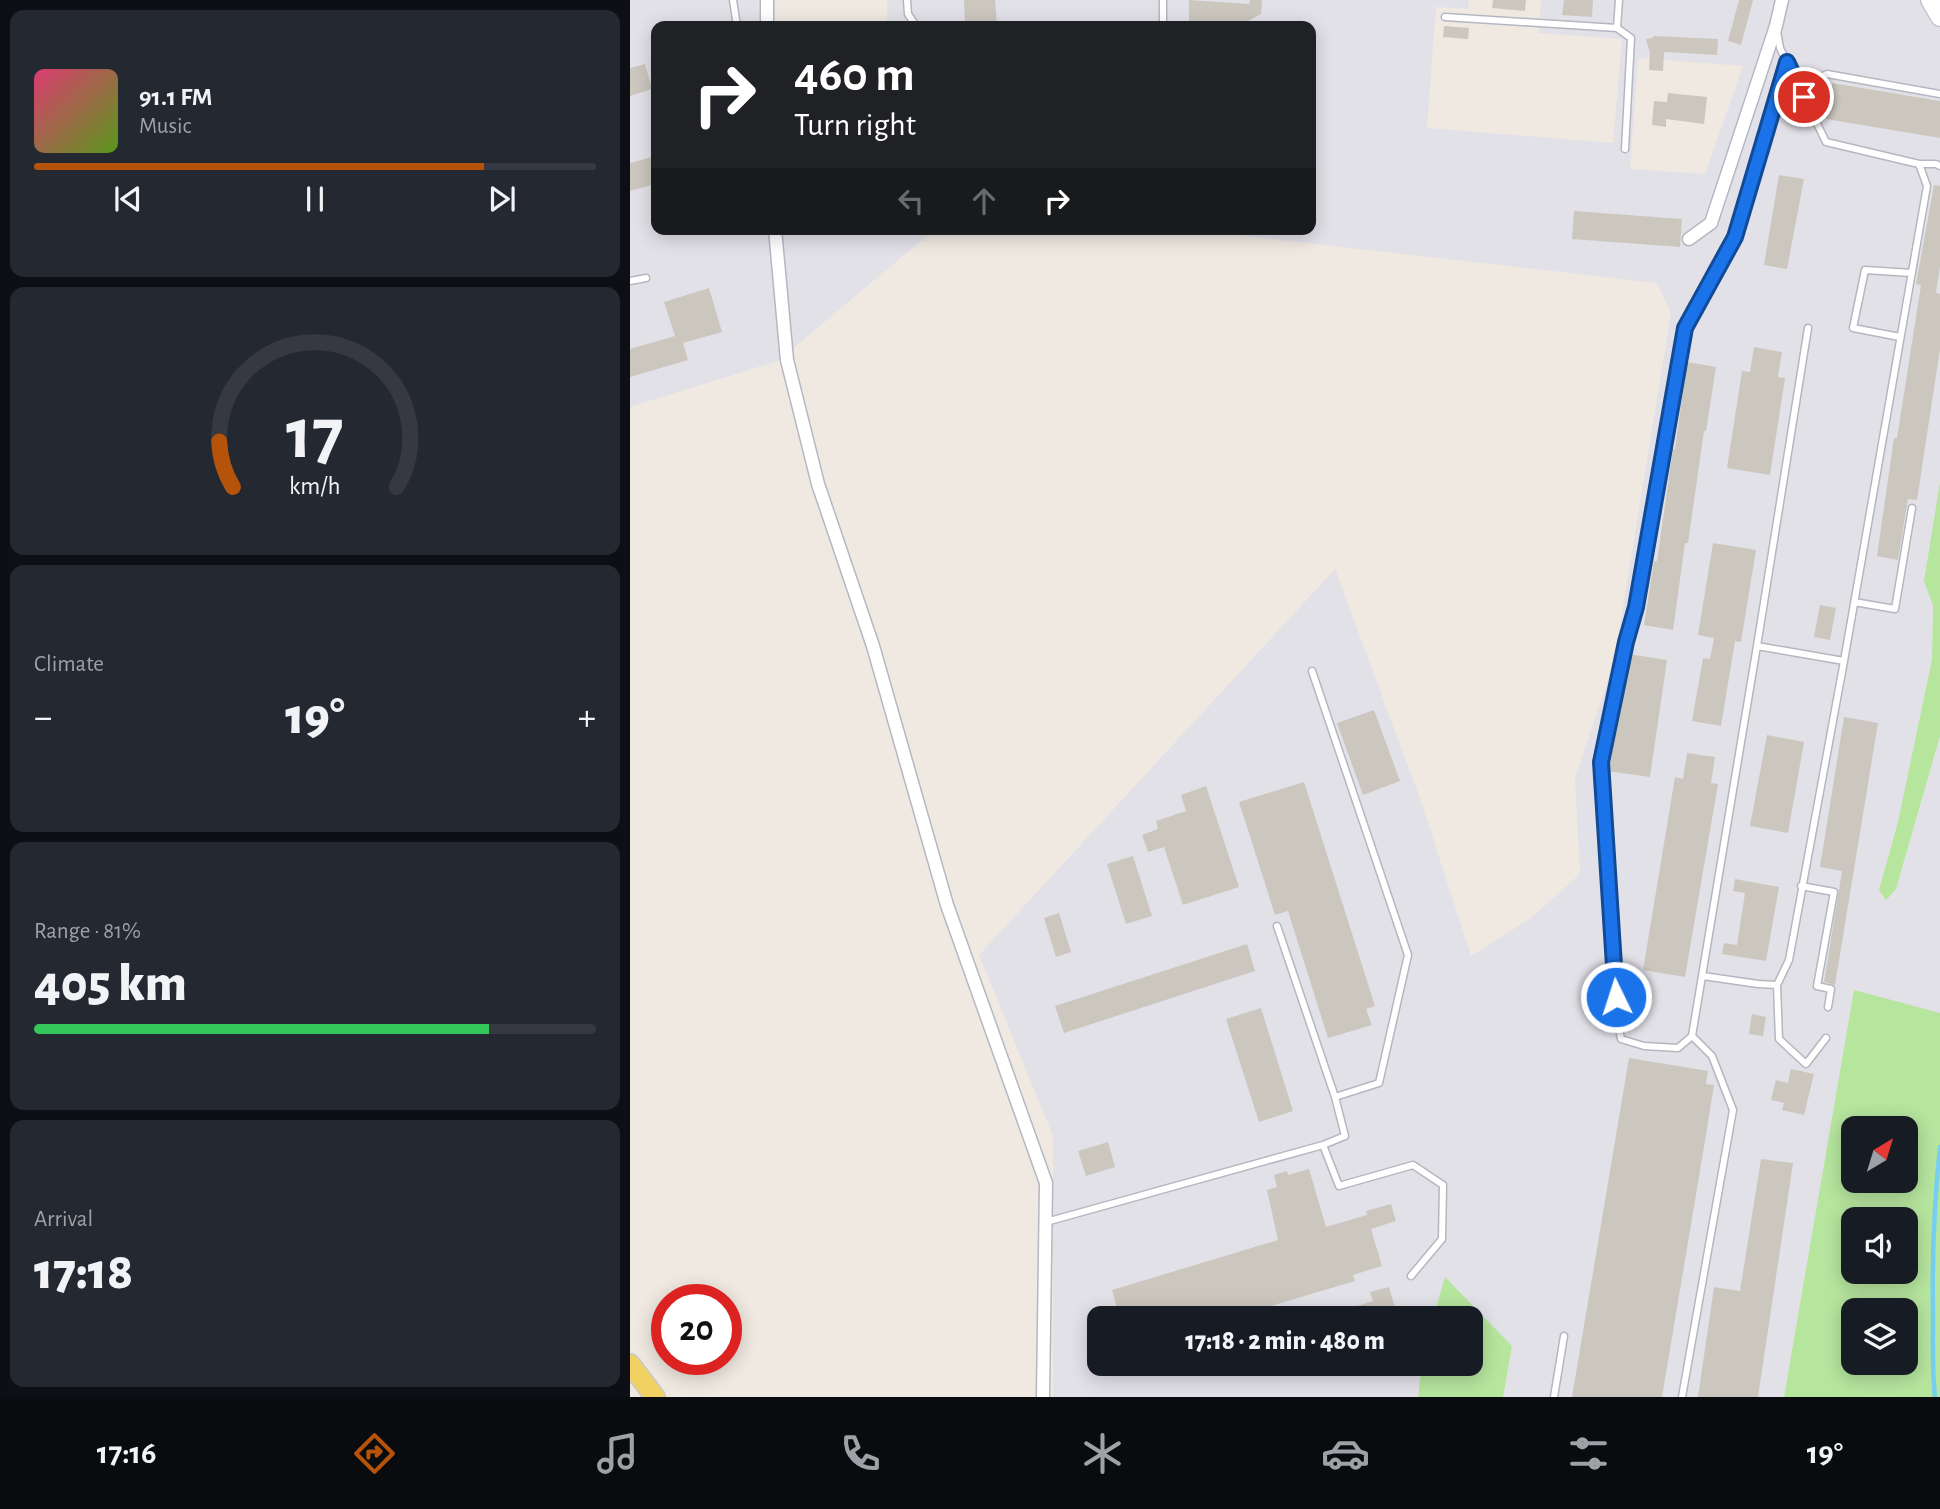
<!DOCTYPE html>
<html lang="en">
<head>
<meta charset="utf-8">
<style>
  :root { --surface:#171b24; --page:#242831; --text:#f1f3f6; --muted:#9ea1a6; --line:#363941; --accent:#b45309 }
  body { margin:0; font-family:"Alegreya Sans",sans-serif; background:var(--page); color:var(--text); height:100vh; display:flex; flex-direction:column; font-size:26px; white-space:nowrap }
  * { box-sizing:border-box; margin:0 }
  p { font-size:23px; color:var(--muted) }
  .icon { flex:none; width:38px; height:38px; fill:none; stroke:currentColor; stroke-width:2; stroke-linecap:round; stroke-linejoin:round }
  .map { position:relative; flex:1; overflow:hidden }
  .panel { display:flex; flex-direction:column; gap:10px; padding:10px; background:#0d0f14; width:630px }
  .panel>* { flex:none }
  .guide { position:absolute; left:21px; top:21px; width:665px; height:214px; border-radius:14px; box-shadow:0 4px 18px #0003; background:#202124; color:#fff; overflow:hidden }
  .needle { width:46px; rotate:38deg }
  .tools { position:absolute; left:1211px; top:1116px; display:grid; gap:14px }
  .tools a { display:grid; place-items:center; width:77px; height:77px; border-radius:14px; background:var(--surface); box-shadow:0 4px 18px #0003; font-size:35px }
  .speed { position:absolute; left:21px; top:1284px; display:flex; gap:14px; font-size:35px; font-weight:700; text-align:center }
  .speed>* { display:grid; place-content:center; width:91px; height:91px; border-radius:50%; background:var(--surface); box-shadow:0 4px 18px #0003; line-height:1 }
  .speed .limit { border:10px solid #d22; background:#fff; color:#111 }
  .pin { position:absolute; display:grid; place-items:center; width:60px; height:60px; color:#fff; margin:-30px; border:4px solid #fff; border-radius:50%; box-shadow:0 2px 7px #0007 }
  .me { position:absolute; width:77px; margin:-38px; rotate:356deg; stroke-linejoin:round; filter:drop-shadow(0 0 5px #0008) }
  .turn { display:flex; align-items:center; gap:24px; height:147px; padding:0 28px; font-size:32px }
  .turn .icon { width:91px; height:91px; stroke-width:2.5 }
  .turn b { display:block; font-size:49px; line-height:60px }
  .lanes { display:flex; align-items:center; height:66px; padding:0 28px; background:#0003; justify-content:center; gap:35px; direction:ltr }
  .lanes .off { opacity:.35 }
  .big { font-size:52px; font-weight:800; line-height:1.1 }
  .panel .card { flex:1; display:flex; flex-direction:column; justify-content:center; gap:10px; min-width:0; padding:0 24px; border-radius:14px; background:var(--page) }
  .panel .dial { align-items:center; gap:0 }
  .dial svg { height:182px; overflow:visible; fill:none; stroke:var(--line); stroke-width:7; stroke-linecap:round; text-anchor:middle }
  .dial text { fill:var(--text); stroke:none }
  .song { display:flex; align-items:center; gap:21px }
  .cover { width:84px; height:84px; border-radius:10px; background:linear-gradient(135deg,hsl(340 70% 55%),hsl(90 70% 35%)) }
  .played { height:7px; border-radius:4px; background:linear-gradient(90deg,var(--accent) 80%,var(--line) 80%) }
  .keys { display:flex; justify-content:space-around; direction:ltr }
  .heat { display:flex; justify-content:space-between; align-items:center; font-size:38px; direction:ltr }
  .charge { height:10px; border-radius:5px; background:linear-gradient(90deg,#34c759 81%,var(--line) 0) }
  .trip { position:absolute; left:457px; top:1306px; width:396px; height:70px; border-radius:14px; background:var(--surface); box-shadow:0 4px 18px #0003; font-weight:800; line-height:70px; text-align:center }
  .menu { display:flex; height:112px; justify-content:space-around; align-items:center; background:#090b0e; color:var(--muted) }
  .menu .icon { width:49px; height:49px }
  .menu .selected { color:var(--accent) }
  .menu b { font-size:32px; color:var(--text) }
  main { display:flex; flex:1; min-height:0 }
  .map>svg:first-child { display:block }
</style>
</head>
<body>
<main>
<section class="panel">
<div class="card">
<div class="song"><i class="cover"></i><div><b>91.1 FM</b><p>Music</p></div></div>
<div class="played"></div>
<div class="keys"><svg class="icon" aria-label="previous" viewBox="0 0 24 24"><path d="M18 5L8 12l10 7zM5 5v14"/></svg><svg class="icon" aria-label="pause" viewBox="0 0 24 24"><path d="M8 5v14M16 5v14"/></svg><svg class="icon" aria-label="next" viewBox="0 0 24 24"><path d="M6 5l10 7-10 7zM19 5v14"/></svg></div>
</div>
<div class="card dial"><svg viewBox="0 0 100 80">
<path d="M14 69A42 42 0 1 1 86 69"/>
<path d="M14 69A42 42 0 0 1 8 49" stroke="#b45309"/>
<text x="50" y="56" font-size="32" font-weight="700">17</text>
<text x="50" y="72" font-size="11">km/h</text>
</svg></div>
<div class="card"><p>Climate</p>
<div class="heat"><a>−</a><b class="big">19°</b><a>+</a></div>
</div>
<div class="card"><p>Range · 81%</p><b class="big">405 km</b><div class="charge"></div></div>
<div class="card"><p>Arrival</p><b class="big">17:18</b></div>
</section>
<div class="map">
<svg width="1310" height="1397" viewBox="0 0 1310 1397">
  <rect width="100%" height="100%" fill="#efe9e1"/>
  <path fill="#e3e1e8" fill-rule="evenodd" d="M0 0H128L130 26H26V229H305L148 361 0 407Z
    M257 0H839L838 9 806 7 797 128 983 143 992 39 909 33 911 0H1310V482L1295 581 1303 605 1302 659 1268 822 1249 890 1266 889 1310 736V1014L1224 991 1154 1397H873L882 1346 815 1278 803 1318H469V1363H792L788 1397H423V1136L349 955 705 569 792 804 841 956 901 918 950 874 945 778 984 662 1041 313 1027 283 555 229H681V26H257ZM1008 58 1113 66 1075 174 1000 169Z"/>
  <path fill="#b6e59e" fill-rule="evenodd" d="M1310 482V736L1266 889 1256 900 1249 890 1268 822 1302 659 1303 605 1294 581Z
    M1224 990 1310 1013V1397H1154ZM1223 1129H1276V1181H1223ZM1223 1220H1276V1272H1223ZM1223 1311H1276V1363H1223Z
    M815 1277 882 1346 873 1397H788L792 1363H840V1318H803Z"/>
  <g fill="none" stroke-linecap="round" stroke-linejoin="round">
    <path stroke="#75cff0" stroke-width="4.5" d="M1305 1397C1302 1370 1303 1343 1303 1315 1302 1259 1304 1203 1310 1147"/>
  </g>
  <path fill="#cbc7bf" d="M334 0H365L367 26H335Z
    M559 0 619 4 620 0H632L631 14 609 26H559Z
    M863 0H896L895 11 862 8Z
    M934 0H963L962 17 932 15Z
    M1109 0H1123L1111 45 1098 41Z
    M814 26 839 28 838 39 813 37Z
    M1023 36 1088 39 1087 55 1034 52 1033 71 1019 70 1020 53 1016 39 1023 38Z
    M15 64 22 89 0 96V68Z
    M1202 83 1310 101V138L1196 119Z
    M1038 93 1077 97 1074 124 1036 119V127L1022 125 1024 101 1037 102Z
    M26 156V184L0 191V163Z
    M1149 175 1174 179 1157 269 1134 265Z
    M1304 185 1310 186V266L1306 293 1310 294V349L1287 500 1278 499 1268 560 1247 556 1264 438H1267L1291 285 1286 284Z
    M944 211 1052 219 1050 247 942 239Z
    M79 288 92 332 53 343 58 360 0 377V349L45 336 34 302Z
    M1124 347 1152 352 1148 377 1155 378 1140 475 1097 468 1112 371 1120 372Z
    M1057 362 1086 367 1076 431H1074L1058 543H1055L1043 630 1014 625 1024 561H1027L1043 449H1045Z
    M1083 543 1126 550 1111 642 1105 641 1091 726 1062 721 1073 658 1080 659 1084 638 1068 635Z
    M1190 605 1206 608 1200 640 1184 637Z
    M999 654 1037 660 1020 777 977 771Z
    M744 710 770 781 733 795 707 723Z
    M1214 717 1248 723 1205 985 1194 982 1212 871 1190 867Z
    M1137 735 1174 742 1158 833 1120 826Z
    M1057 753 1085 757 1081 783 1088 784 1055 977 1013 970 1045 777 1053 779Z
    M674 782 745 1006 736 1009 742 1025 698 1038 658 911 645 915 609 802Z
    M576 786 609 887 553 905 534 847 518 852 512 835 528 829 526 821 556 811 551 795Z
    M503 856 522 916 496 924 477 864Z
    M1105 879 1149 887 1136 961 1092 954 1094 943 1107 945 1115 893 1103 891Z
    M429 913 441 952 426 957 414 918Z
    M617 944 625 971 434 1033 425 1006Z
    M631 1008 663 1111 629 1122 596 1019Z
    M1122 1014 1136 1017 1133 1036 1119 1034Z
    M999 1058 1078 1071 1076 1084 1084 1085 1074 1147 1032 1397H942Z
    M1161 1069 1184 1074 1174 1115 1152 1110 1154 1103 1141 1100 1146 1080 1158 1083Z
    M478 1142 485 1167 456 1176 448 1151Z
    M1131 1159 1163 1163 1128 1397H1068L1084 1287 1110 1291Z
    M679 1169 696 1227 737 1215 736 1211 761 1204 766 1221 741 1229 752 1266 723 1275 725 1281 600 1318H490L482 1290 648 1240 637 1190 647 1187 644 1175 657 1171 658 1175Z
    M759 1287 768 1318H699L698 1315 743 1301 740 1292Z"/>
  <g fill="none" stroke-linecap="round" stroke-linejoin="round">
    <g stroke="#b4b7c1" stroke-width="9">
      <path id="lane" d="M103 0 107 26
        M277 0 278 14 286 26
        M533 0V26
        M989 0 987 28 1001 38 995 149
        M815 17 987 28
        M1147 31 1150 48 1196 142 1289 164 1297 186 1214 661 1127 646 1178 328
        M1174 97 1186 79 1197 74 1310 94
        M1289 164H1306L1310 166
        M0 281 16 278
        M1270 337 1223 328 1235 270 1282 273
        M1224 602 1265 609 1282 508
        M1127 646 1062 1036 1048 1048 1014 1046 991 1039 988 1023 971 762 996 642 1006 607 1055 328 1105 237 1157 63
        M682 671 778 955 749 1083 705 1097
        M1171 886 1204 892 1187 986 1201 989 1198 1007
        M1073 976 1128 984 1147 985 1159 960 1214 661
        M1147 985 1149 1039 1176 1064 1196 1038
        M693 1145 709 1186 783 1165 813 1185 812 1239 781 1276
        M416 1222 693 1145 715 1136 705 1097 647 926
        M924 1397 934 1336
        M1052 1397 1103 1110 1082 1056 1062 1036"/>
    </g>
    <g stroke="#b4b7c1" stroke-width="15">
      <path id="street" d="M137 0V26
        M145 229 157 360 188 484 243 646 317 905 416 1183 413 1397
        M1059 239 1081 223 1146 26 1152 0"/>
    </g>
    <g stroke="#b4b7c1" stroke-width="20">
      <path id="secondary" d="M1300 0 1310 17"/>
    </g>
    <g stroke="#c9c9c9" stroke-width="22">
      <path id="primary" d="M0 1364 25 1397"/>
    </g>
    <use href="#lane" stroke="#fff" stroke-width="6"/>
    <use href="#street" stroke="#fff" stroke-width="12"/>
    <use href="#secondary" stroke="#fff" stroke-width="18"/>
    <use href="#primary" stroke="#f2d163" stroke-width="19"/>
  </g>
  <g fill="none" stroke-linecap="round" stroke-linejoin="round">
    <g stroke="#114b97" stroke-width="18">
      <path id="route" d="M986 997 971 762 996 642 1006 607 1055 328 1105 237 1157 62 1174 97"/>
    </g>
    <use href="#route" stroke="#1a73e8" stroke-width="12"/>
  </g>
</svg>
<div class="tools">
<a><svg class="needle" viewBox="-14 -14 28 28"><path d="M0-13l5 13h-10z" fill="#e53935"/><path d="M0 13l5-13h-10z" fill="#9ea1a6"/></svg></a>
<a><svg class="icon" aria-label="sound" viewBox="0 0 24 24"><path d="M4 9h4l5-4v14l-5-4H4zM17 9q2 3 0 6"/></svg></a>
<a><svg class="icon" aria-label="layers" viewBox="0 0 24 24"><path d="M12 4l9 5-9 5-9-5zM3 14l9 5 9-5"/></svg></a>
</div>
<div class="speed"><div class="limit">20</div></div>
<div class="pin" style="left:1174px;top:97px;background:#d93025"><svg class="icon" aria-label="arrive" viewBox="0 0 24 24"><path d="M6 21V4h12l-3 4 3 4H6"/></svg></div>
<svg class="me" style="left:986px;top:997px" viewBox="-20 -20 40 40"><circle r="17" fill="#1a73e8" stroke="#fff" stroke-width="3"/><path d="M0-11L8 9 0 5-8 9z" fill="#fff"/></svg>
<div class="trip">17:18 · 2 min · 480 m</div>
<div class="guide">
<div class="turn"><svg class="icon" aria-label="right" viewBox="0 0 24 24"><path d="M7 20v-9h11M14 6l5 5-5 5"/></svg><div><b>460 m</b>Turn right</div></div>
<div class="lanes"><svg class="icon off" aria-label="left" viewBox="0 0 24 24"><path d="M17 20v-9H6M10 6l-5 5 5 5"/></svg><svg class="icon off" aria-label="ahead" viewBox="0 0 24 24"><path d="M12 20V5M6 11l6-6 6 6"/></svg><svg class="icon" aria-label="right" viewBox="0 0 24 24"><path d="M7 20v-9h11M14 6l5 5-5 5"/></svg></div>
</div>
</div>
</main>
<nav class="menu">
<b>17:16</b>
<svg class="icon selected" aria-label="directions" viewBox="0 0 24 24"><path d="M12 3l9 9-9 9-9-9zM9 14v-3h6M13 9l2 2-2 2"/></svg>
<svg class="icon" aria-label="music" viewBox="0 0 24 24"><path d="M9 18V5l10-2v13"/><circle cx="6" cy="18" r="3"/><circle cx="16" cy="16" r="3"/></svg>
<svg class="icon" aria-label="phone" viewBox="0 0 24 24"><path d="M5 4h4l2 5-3 2q2 4 5 5l2-3 5 2v4C11 20 4 13 5 4z"/></svg>
<svg class="icon" aria-label="climate" viewBox="0 0 24 24"><path d="M12 3v18M4 7l16 10M4 17L20 7"/></svg>
<svg class="icon" aria-label="car" viewBox="0 0 24 24"><path d="M5 17H2v-5l4-1 3-4h7l3 4 3 1v5h-3M9 17h6M6 11h13"/><circle cx="7" cy="17" r="2"/><circle cx="17" cy="17" r="2"/></svg>
<svg class="icon" aria-label="filters" viewBox="0 0 24 24"><path d="M4 7h16M4 17h16"/><circle cx="9" cy="7" r="2"/><circle cx="15" cy="17" r="2"/></svg>
<b>19°</b>
</nav>
</body>
</html>
